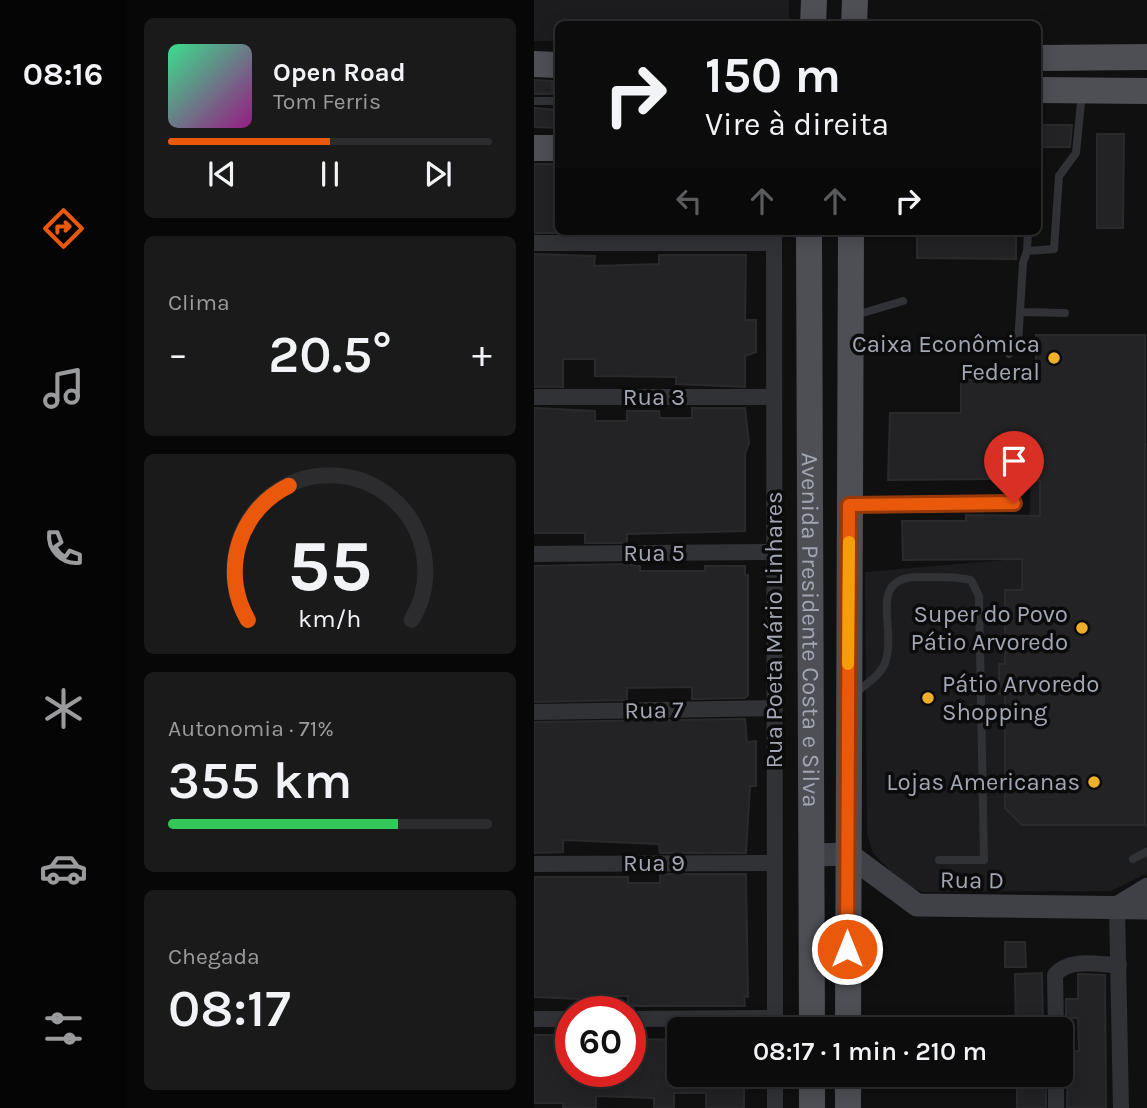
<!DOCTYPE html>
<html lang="pt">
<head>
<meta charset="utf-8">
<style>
  :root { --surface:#0c0c0d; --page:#1a1a1b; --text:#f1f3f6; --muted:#9a9b9d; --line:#2c2c2e; --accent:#ea580c }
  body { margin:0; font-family:Karla,sans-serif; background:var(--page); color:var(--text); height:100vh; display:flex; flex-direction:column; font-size:26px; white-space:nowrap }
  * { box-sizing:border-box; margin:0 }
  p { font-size:23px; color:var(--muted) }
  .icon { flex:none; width:38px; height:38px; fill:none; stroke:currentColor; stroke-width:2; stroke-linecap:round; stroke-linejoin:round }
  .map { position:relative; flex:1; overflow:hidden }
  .panel { display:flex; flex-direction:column; gap:18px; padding:18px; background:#070707; width:408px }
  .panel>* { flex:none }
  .guide { position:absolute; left:21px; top:21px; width:486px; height:214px; border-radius:10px; box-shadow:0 4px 18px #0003,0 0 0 2px var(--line); background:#0c0c0d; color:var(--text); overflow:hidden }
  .speed { position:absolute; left:21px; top:996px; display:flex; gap:14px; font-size:35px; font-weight:700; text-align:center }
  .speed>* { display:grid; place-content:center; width:91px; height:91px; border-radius:50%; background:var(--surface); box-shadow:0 4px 18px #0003,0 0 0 2px var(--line); line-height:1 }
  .speed .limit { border:10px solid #d22; background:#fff; color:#111 }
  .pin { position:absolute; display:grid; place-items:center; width:60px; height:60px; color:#fff; margin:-72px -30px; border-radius:50% 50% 50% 0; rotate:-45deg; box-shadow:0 0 7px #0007 }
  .pin .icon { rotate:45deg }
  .me { position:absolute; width:77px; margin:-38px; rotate:0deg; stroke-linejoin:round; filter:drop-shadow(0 0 5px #0008) }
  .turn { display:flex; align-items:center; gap:24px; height:147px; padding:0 35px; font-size:32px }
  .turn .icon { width:91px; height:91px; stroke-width:2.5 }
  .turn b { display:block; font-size:49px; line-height:60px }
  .lanes { display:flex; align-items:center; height:66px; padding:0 35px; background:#0003; justify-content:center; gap:35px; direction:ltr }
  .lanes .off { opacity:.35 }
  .big { font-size:52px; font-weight:600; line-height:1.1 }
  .panel .widget { flex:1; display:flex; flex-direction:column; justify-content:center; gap:10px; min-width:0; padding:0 24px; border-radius:10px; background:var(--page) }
  .panel .dial { align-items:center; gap:0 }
  .dial svg { height:182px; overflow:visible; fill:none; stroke:var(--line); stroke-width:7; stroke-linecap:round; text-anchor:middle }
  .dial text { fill:var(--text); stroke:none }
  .song { display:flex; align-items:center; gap:21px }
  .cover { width:84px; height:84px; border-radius:10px; background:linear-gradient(135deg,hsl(150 70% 55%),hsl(310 70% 35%)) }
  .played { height:7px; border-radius:4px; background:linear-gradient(90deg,var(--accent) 50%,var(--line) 50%) }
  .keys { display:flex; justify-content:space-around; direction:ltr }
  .heat { display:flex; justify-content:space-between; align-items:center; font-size:38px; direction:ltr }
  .charge { height:10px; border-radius:5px; background:linear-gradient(90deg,#34c759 71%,var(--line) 0) }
  .trip { position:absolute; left:133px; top:1017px; width:406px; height:70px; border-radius:10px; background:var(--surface); box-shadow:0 4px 18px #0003,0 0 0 2px var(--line); font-weight:600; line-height:70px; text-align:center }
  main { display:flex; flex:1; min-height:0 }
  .menu { display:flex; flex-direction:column; width:126px; justify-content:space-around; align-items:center; background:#050505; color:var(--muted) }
  .menu .icon { width:49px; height:49px }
  .menu .selected { color:var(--accent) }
  .menu b { font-size:32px; color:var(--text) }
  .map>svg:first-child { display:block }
</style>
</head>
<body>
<main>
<nav class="menu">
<b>08:16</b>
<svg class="icon selected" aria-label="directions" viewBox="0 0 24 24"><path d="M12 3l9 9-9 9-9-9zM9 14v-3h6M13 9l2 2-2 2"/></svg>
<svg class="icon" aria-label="music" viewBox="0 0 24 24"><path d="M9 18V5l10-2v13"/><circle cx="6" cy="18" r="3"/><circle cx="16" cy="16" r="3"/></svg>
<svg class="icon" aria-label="phone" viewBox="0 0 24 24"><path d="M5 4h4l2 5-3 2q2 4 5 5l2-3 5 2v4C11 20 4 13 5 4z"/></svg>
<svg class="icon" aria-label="climate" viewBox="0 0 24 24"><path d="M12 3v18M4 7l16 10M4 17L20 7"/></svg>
<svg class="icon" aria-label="car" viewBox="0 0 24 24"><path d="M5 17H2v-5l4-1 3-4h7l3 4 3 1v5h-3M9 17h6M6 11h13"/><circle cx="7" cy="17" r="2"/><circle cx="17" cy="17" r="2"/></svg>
<svg class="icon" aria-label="filters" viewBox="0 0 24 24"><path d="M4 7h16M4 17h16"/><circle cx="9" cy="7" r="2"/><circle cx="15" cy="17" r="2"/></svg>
</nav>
<section class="panel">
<div class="widget">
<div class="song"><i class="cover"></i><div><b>Open Road</b><p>Tom Ferris</p></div></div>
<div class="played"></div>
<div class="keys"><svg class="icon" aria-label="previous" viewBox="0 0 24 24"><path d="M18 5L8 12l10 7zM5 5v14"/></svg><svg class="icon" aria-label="pause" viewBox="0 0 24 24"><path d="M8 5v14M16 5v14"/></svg><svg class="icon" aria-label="next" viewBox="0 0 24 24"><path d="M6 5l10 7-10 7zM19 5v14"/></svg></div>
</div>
<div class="widget"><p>Clima</p>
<div class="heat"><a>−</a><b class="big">20.5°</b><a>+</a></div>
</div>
<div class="widget dial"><svg viewBox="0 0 100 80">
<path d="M14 69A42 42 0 1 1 86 69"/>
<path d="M14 69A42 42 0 0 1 32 10" stroke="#ea580c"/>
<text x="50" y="56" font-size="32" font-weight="700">55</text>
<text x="50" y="72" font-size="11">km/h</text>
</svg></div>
<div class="widget"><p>Autonomia · 71%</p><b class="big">355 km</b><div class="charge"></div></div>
<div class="widget"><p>Chegada</p><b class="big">08:17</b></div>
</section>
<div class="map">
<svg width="614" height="1108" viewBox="0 0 614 1108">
  <rect width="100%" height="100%" fill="#101011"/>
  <path fill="#1c1c1e" d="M0 0H255V24H24V41H0Z
    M613 443V873L577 891 388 892 367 882 339 853 333 834 331 572 495 558 497 445Z"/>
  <path fill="#232325" stroke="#2a2a2d" stroke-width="2" d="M0 80 18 81V94H0Z
    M0 108 24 110V128L0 127Z
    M504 125H538L536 147H504Z
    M563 134H590L589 228H563Z
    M0 164H24V233H0Z
    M383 231H482V259L383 258Z
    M0 254 61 256 60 266 125 264V255H212L211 320H222V352L211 356V387L142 384V377L61 376V359H29V387H0Z
    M502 335H611V825H488L471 808V694H465V664H471V590H488V559L369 560 368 521H432V515L506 516V481L458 477V479L354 480 356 413H427V380H502Z
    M0 408 61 411V421H93V411H125L126 418H158V408H211L215 443 211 454V531L93 534V543H51V533H0Z
    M93 564 106 566V571H171V566H211V575H214V695L211 698 158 699V687L93 688V700L0 702V566Z
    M211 719 213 742 222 741V786H216L212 853H126L125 844 29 840V852L0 853V722Z
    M126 874H212L214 997 210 996 211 1006H94V996H61V1006H45V999L0 997V877H94V883H126Z
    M471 942H491L492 967H471Z
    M508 973 509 1029H482L481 974Z
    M544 974 571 975 572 1108H533L534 1051H545L544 1018H532V999H544Z
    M0 1035H37V1071H106V1039L145 1040V1074H210V1108H172V1093H140V1108H120V1098L62 1096V1108H29V1103H0Z
    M486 1074 512 1077V1108H483V1078Z"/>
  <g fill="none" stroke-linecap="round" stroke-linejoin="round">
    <path stroke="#313236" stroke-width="8" d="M0 101H24
      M493 251 494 231
      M487 312 531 313
      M322 315 369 301
      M475 354 484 344 489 263 493 251 520 249 525 176 542 153 548 93
      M321 505 480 503
      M321 693C331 685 346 676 351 663 364 628 330 574 389 577 404 577 422 576 437 580L445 596 450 860H405
      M599 859 614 851"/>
    <path stroke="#313236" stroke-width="16" d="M240 231 241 1029
      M0 243H240
      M0 397H240
      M0 554 241 552
      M0 712 240 708
      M0 864 240 863
      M583 908 587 1108
      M0 1019H37
      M96 1019 241 1018
      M522 1029 521 975C535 957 565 965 585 965
      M241 1074V1108
      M522 1074V1108"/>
    <path stroke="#3f4146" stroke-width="23" d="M278 855 314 854 383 905 614 908
      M583 908 614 889"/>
    <g stroke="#4d4f55" stroke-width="26">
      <path d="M279 24 280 0"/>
      <path d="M320 24 321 0"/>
      <path d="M504 58 614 57"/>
      <path d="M0 64 24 65"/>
      <path d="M504 90 614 91"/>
      <path d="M0 148H24"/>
      <path id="s1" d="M275 231 278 1029"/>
      <path d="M314 1029 317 231"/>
      <path d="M314 1074V1108"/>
      <path d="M278 1108V1074"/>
    </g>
  </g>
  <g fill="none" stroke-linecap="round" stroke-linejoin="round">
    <g stroke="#983908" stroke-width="18">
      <path id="route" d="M313 949 315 505 480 503"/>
    </g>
    <use href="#route" stroke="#ea580c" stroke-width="12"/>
    <path stroke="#f59e0b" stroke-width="12" d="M314 664 315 542"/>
  </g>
  <g fill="#edae2c" stroke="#0b0b0c" stroke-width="2.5">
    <circle cx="520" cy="358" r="7"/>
    <circle cx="548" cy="628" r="7"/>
    <circle cx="394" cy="698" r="7"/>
    <circle cx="560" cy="782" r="7"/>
  </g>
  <g text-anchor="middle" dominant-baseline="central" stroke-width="7" stroke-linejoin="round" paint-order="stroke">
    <g font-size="24" fill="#a1a6b2" stroke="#0b0b0c" text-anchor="end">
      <text x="506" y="344">Caixa Econômica<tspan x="506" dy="28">Federal</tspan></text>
      <text x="534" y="614">Super do Povo<tspan x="534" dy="28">Pátio Arvoredo</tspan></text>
      <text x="408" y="684" text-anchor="start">Pátio Arvoredo<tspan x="408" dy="28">Shopping</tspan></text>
      <text x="546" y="782">Lojas Americanas</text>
    </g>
    <g font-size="24" fill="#a1a6b2" stroke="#0b0b0c">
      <text x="120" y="397">Rua 3</text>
      <text x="120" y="553">Rua 5</text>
      <text transform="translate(240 630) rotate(-90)">Rua Poeta Mário Linhares</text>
      <text stroke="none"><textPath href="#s1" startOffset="399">Avenida Presidente Costa e Silva</textPath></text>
      <text transform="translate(120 710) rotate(-1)">Rua 7</text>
      <text x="120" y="863">Rua 9</text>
      <text transform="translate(438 880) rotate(1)">Rua D</text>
    </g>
  </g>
</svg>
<div class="speed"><div class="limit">60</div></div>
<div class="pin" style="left:480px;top:503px;background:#d93025"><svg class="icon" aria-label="arrive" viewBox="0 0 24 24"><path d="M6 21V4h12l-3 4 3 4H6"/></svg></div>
<svg class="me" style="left:313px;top:949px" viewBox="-20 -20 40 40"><circle r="17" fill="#ea580c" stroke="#fff" stroke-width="3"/><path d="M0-11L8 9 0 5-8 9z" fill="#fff"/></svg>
<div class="trip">08:17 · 1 min · 210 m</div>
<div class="guide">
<div class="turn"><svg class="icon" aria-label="right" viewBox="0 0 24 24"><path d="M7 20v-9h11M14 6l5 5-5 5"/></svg><div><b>150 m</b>Vire à direita</div></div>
<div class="lanes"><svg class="icon off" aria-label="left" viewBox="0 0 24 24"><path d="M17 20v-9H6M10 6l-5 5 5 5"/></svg><svg class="icon off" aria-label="ahead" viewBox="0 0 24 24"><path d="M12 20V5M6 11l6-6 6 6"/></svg><svg class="icon off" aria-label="ahead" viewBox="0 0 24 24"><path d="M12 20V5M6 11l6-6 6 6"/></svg><svg class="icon" aria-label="right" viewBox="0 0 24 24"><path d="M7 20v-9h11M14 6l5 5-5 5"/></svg></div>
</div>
</div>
</main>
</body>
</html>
